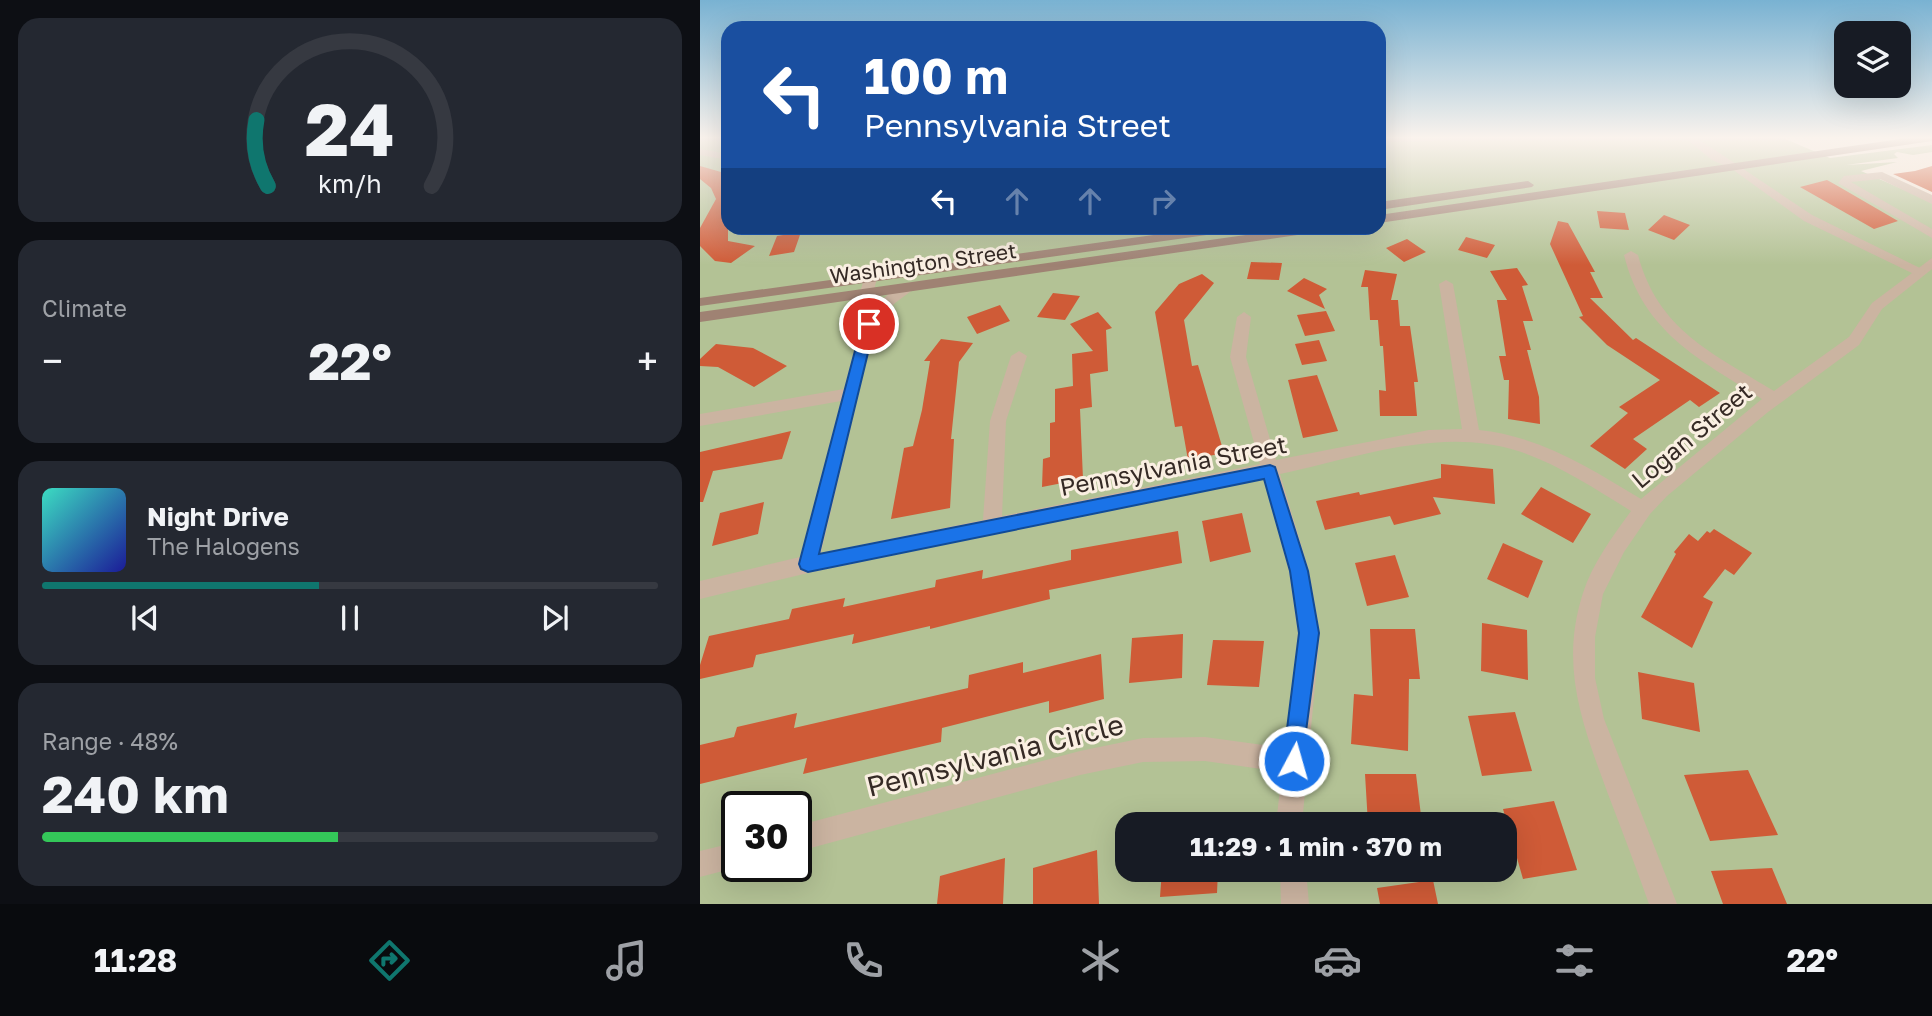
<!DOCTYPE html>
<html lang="en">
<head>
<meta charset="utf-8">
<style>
  :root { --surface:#171b24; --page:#242831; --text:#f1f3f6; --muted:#9ea1a6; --line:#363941; --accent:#0f766e }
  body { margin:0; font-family:"Golos Text",sans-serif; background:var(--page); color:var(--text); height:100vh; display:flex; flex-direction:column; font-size:26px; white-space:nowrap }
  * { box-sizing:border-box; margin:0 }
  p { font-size:23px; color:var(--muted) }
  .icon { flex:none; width:38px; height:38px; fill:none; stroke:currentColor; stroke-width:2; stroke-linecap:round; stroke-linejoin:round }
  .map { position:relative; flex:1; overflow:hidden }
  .sheet { display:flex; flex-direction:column; gap:18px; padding:18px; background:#0d0f14; width:700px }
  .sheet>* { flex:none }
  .banner { position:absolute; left:21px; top:21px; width:665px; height:214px; border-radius:21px; box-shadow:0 7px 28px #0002; background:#1a4fa0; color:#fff; overflow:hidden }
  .tools { position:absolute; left:1134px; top:21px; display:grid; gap:14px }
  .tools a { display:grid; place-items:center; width:77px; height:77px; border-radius:14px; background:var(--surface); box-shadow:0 7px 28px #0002; font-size:35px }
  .speed { position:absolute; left:21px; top:791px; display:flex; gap:14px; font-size:35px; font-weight:700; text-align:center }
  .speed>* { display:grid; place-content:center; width:91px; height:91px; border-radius:50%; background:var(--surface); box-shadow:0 7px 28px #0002; line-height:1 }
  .speed .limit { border:4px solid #111; border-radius:10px; background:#fff; color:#111 }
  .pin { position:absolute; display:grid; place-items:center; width:60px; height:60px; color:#fff; margin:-30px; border:4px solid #fff; border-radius:50%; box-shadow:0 2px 7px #0007 }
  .me { position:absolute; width:77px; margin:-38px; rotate:6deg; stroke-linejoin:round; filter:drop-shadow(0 0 5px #0008) }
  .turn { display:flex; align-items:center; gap:24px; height:147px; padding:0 28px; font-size:32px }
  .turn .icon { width:91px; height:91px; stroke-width:2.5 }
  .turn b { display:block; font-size:49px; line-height:60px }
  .lanes { display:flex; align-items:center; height:66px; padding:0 28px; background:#0003; justify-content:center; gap:35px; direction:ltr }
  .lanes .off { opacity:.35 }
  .big { font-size:52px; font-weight:700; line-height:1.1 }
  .sheet .widget { flex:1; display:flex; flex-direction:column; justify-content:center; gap:10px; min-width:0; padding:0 24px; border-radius:21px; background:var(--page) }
  .sheet .dial { align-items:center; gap:0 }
  .dial svg { height:182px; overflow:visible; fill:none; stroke:var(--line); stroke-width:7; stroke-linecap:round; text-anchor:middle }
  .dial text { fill:var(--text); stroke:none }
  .song { display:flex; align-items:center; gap:21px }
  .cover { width:84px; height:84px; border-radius:10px; background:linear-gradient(135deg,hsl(170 70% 55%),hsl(240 70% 35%)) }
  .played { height:7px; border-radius:4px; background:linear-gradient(90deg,var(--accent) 45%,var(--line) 45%) }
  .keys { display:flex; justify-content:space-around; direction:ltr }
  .heat { display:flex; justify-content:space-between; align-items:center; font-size:38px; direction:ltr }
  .charge { height:10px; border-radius:5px; background:linear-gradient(90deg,#34c759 48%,var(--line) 0) }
  .trip { position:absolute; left:415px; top:812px; width:402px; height:70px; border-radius:21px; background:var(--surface); box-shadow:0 7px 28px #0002; font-weight:700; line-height:70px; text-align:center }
  .tab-bar { display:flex; height:112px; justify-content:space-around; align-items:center; background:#090b0e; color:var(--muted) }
  .tab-bar .icon { width:49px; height:49px }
  .tab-bar .selected { color:var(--accent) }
  .tab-bar b { font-size:32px; color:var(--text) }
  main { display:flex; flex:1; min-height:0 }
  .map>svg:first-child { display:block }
</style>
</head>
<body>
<main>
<section class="sheet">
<div class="widget dial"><svg viewBox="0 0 100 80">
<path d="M14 69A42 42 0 1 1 86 69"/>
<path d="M14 69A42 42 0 0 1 9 40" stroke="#0f766e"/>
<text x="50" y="56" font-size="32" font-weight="700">24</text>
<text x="50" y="72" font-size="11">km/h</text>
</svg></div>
<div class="widget"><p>Climate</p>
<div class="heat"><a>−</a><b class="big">22°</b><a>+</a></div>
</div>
<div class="widget">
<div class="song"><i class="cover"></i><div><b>Night Drive</b><p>The Halogens</p></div></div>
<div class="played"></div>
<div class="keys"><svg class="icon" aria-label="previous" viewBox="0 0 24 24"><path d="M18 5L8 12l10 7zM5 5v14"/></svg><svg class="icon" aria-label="pause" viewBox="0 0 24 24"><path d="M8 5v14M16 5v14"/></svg><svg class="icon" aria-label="next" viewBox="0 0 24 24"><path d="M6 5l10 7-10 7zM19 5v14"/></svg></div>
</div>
<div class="widget"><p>Range · 48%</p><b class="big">240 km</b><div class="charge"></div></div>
</section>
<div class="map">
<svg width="1232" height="904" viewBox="0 0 1232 904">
  <rect width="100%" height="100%" fill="#f3e5d6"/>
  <path fill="#b3c295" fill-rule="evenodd" d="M0 138H28V228H679V138H1083L1130 158 1232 145V152L1213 155 1197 152 1194 154 1198 158 1146 165 1197 162 1161 171 1232 202V904H0ZM37 807H96V866H37ZM427 824H805V870H427Z"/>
  <path fill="#cf5b37" d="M0 166 28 174V241L55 246 31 263 15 261 0 246V228L16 199 11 188 0 179Z
    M1232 166V192L1193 174 1215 171Z
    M1127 180 1136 185 1198 221 1174 229 1100 187Z
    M897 211 925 213 929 230 900 228Z
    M964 215 990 225 974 240 948 230Z
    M858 221 868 223 895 272H890L903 298H890L933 340 936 338 1020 393 999 407 990 400 933 439 947 449 925 469 890 446 928 413 919 407 960 380 907 345 879 317 883 316 850 244Z
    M101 232 94 252 69 256 77 236Z
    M766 237 795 245 787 258 758 250Z
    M707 239 726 252 704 262 686 248Z
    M551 262 582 263 579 280 547 279Z
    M817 268 828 285 822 286 833 321H823L831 350H827L839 397 840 424 808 419 809 380H804L799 356H806L797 300H807L790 271Z
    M665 270 697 274 691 300H698L700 326H710L718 382H714L717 416H680L679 390 686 391 683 346H680L678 320H670L668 287H661Z
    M502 274 514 283 484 320 492 366 498 365 524 453 488 460 482 426 475 427 455 312 479 284Z
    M604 278 627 289 619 295 625 309 587 291Z
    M353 293 380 296 365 320 337 317Z
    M300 305 310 321 277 334 267 317Z
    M626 311 635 331 605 336 597 315Z
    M398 312 412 328 406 330 408 371 390 374 392 407 380 409 383 479 342 487 343 459 350 457V423L355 422V389L373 386 372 354 393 351 370 324Z
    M241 339 273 343 259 362 251 439H254L250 508 191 519 204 448 213 446 222 410 230 361H224Z
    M619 340 627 361 602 365 595 344Z
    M16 344 53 348 87 366 54 387 18 367 0 366V359Z
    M617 375 638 431 603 438 588 380Z
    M91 431 82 459 13 471 3 502H0V452Z
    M741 464 793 469 795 504 733 497 741 514 694 525 690 516 625 530 616 501 659 492 660 495 741 478Z
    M841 487 891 514 873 543 821 514Z
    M64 502 58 534 12 546 20 513Z
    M542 513 551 552 510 562 502 521Z
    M1014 529 1052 553 1034 575 1025 569 1003 597 1013 602 992 648 941 617 976 554 974 552 989 534 998 541 1007 531 1010 533Z
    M478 531 482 563 349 590 350 599 230 629V626L152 644 154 634 56 655 53 667 0 679V665L9 636 89 619 92 609 145 598 143 607 235 587 236 580 283 570 282 579 371 560V550Z
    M803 543 843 561 828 598 787 579Z
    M695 555 709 597 667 606 655 563Z
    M782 623 827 630 828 680 781 671Z
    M670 629H715L720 679H709L708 751 651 744 654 694 673 696Z
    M483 634 482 678 429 683 432 638Z
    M513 640 564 641 559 687 507 685Z
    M401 654 404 699 349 713V701L242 728 241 742 103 774 107 758 0 784V745L34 737 37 727 97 713 94 728 268 688 269 675 323 662V673Z
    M938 672 994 683 1000 732 942 719Z
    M815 712 832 771 782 776 768 716Z
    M1048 770 1078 835 1010 841 984 775Z
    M665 774H716L722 824H668Z
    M854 801 877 870 823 879 803 809Z
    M397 850 399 904H333V868Z
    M305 858 303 904H237L240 876Z
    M1072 868 1087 904H1023L1011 871Z
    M462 870H518L517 893 460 897Z
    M733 880 738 904H680L677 888Z"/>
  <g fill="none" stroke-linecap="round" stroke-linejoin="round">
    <path fill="#cbb4a1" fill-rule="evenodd" d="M679 138H738L733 141 679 142Z
      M0 149 28 154V160L0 155Z
      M1182 172 1232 195V204L1180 179 1151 182 1232 229V238L1138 183 1144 176Z
      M931 251 938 255C958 330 1012 353 1074 391L1149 337 1172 303 1232 258V269L1182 309 1159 345 1068 412 967 496 950 514 924 552 903 594 895 637V678L904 719 977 904H949C936 867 922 831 908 794 883 726 859 667 883 593 892 564 913 536 931 511 895 489 858 464 818 451 741 426 656 458 580 474L609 571 620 633 602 824H576L582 772 505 761 443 762 380 775 96 852V826L380 751 443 738 505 737 585 748 598 633 589 571 563 477 108 573 0 599V581L100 557 141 401 0 426V414L144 389 161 324 157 303 165 275 170 274 177 278 171 303 173 310C183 299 199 280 216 283L218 286 195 303 175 325 121 553 283 520 290 421 311 356 319 351 327 356 306 421 302 516 560 464 530 357 537 317 544 312 551 317 546 357 576 460 729 430 762 429 739 284 746 280 753 284 779 430C839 436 890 468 941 499L1062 399C1000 360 943 332 924 255Z
      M37 842V866H42L0 877V851Z
      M580 870H606L609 904H581Z"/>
    <path fill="#cbb4a1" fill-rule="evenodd" d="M985 138H997L1112 215 1226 271 1219 275 1214 274 1104 221 1032 169 1012 160Z"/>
    <path fill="#9f8273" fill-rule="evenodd" d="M1207 138H1232V141L679 223V215Z
      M828 181 834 185 832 187 679 210V202Z
      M504 228H534L528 232 0 306V298Z
      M595 228H624L618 232 0 322V312Z"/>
  </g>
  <linearGradient id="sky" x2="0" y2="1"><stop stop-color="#79b2d2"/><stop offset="0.52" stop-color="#faf3ed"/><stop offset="1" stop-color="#faf3ed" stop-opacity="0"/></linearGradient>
  <rect width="1232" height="265" fill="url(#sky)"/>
  <path fill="#1a73e8" stroke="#114b97" stroke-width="2" d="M169 319 175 324 119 554 570 465 575 467 608 571 619 633 601 769 594 772 586 769 583 761 599 633 590 571 564 479 108 572 101 569 99 564 162 324Z"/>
  <g text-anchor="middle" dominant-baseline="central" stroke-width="6" stroke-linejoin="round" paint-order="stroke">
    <g font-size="21" fill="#352a25" stroke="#faefe2">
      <text transform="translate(223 263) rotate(-8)">Washington Street</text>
    </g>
    <g font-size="24" fill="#352a25" stroke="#faefe2">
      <text transform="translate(991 435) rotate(-40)">Logan Street</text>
      <text transform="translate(473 465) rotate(-11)">Pennsylvania Street</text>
    </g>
    <g font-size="28" fill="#352a25" stroke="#faefe2">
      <text transform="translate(295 755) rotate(-14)">Pennsylvania Circle</text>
    </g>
  </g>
</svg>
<div class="tools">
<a><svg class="icon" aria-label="layers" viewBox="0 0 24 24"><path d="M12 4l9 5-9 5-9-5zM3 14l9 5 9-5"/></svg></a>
</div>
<div class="speed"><div class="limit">30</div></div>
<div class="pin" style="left:169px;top:324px;background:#d93025"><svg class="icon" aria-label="arrive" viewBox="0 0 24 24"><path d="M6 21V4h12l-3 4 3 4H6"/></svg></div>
<svg class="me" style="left:594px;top:761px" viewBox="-20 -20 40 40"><circle r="17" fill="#1a73e8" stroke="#fff" stroke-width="3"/><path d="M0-11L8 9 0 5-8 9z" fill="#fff"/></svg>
<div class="trip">11:29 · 1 min · 370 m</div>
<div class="banner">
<div class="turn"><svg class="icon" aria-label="left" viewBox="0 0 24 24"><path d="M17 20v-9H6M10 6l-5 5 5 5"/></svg><div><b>100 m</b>Pennsylvania Street</div></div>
<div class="lanes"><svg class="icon" aria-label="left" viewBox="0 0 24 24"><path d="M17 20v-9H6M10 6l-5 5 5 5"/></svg><svg class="icon off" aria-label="ahead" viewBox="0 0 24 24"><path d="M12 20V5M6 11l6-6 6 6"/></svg><svg class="icon off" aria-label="ahead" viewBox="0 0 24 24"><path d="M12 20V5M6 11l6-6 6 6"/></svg><svg class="icon off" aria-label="right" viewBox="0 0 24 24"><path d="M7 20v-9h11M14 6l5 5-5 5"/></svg></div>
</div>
</div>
</main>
<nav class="tab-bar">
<b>11:28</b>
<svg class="icon selected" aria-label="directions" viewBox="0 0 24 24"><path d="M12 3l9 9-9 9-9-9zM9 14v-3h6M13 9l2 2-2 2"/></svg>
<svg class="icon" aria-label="music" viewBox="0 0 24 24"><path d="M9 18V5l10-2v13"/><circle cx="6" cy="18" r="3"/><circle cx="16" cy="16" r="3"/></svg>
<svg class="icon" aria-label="phone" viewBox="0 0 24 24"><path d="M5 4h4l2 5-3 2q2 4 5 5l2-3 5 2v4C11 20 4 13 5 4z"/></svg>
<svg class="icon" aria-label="climate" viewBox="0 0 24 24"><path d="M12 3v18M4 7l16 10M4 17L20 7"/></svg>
<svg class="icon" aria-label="car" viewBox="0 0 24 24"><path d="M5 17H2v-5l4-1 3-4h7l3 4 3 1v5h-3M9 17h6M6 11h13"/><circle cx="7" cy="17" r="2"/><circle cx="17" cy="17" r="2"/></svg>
<svg class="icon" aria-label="filters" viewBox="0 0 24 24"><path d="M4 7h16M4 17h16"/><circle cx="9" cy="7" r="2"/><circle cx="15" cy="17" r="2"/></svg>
<b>22°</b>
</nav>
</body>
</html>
